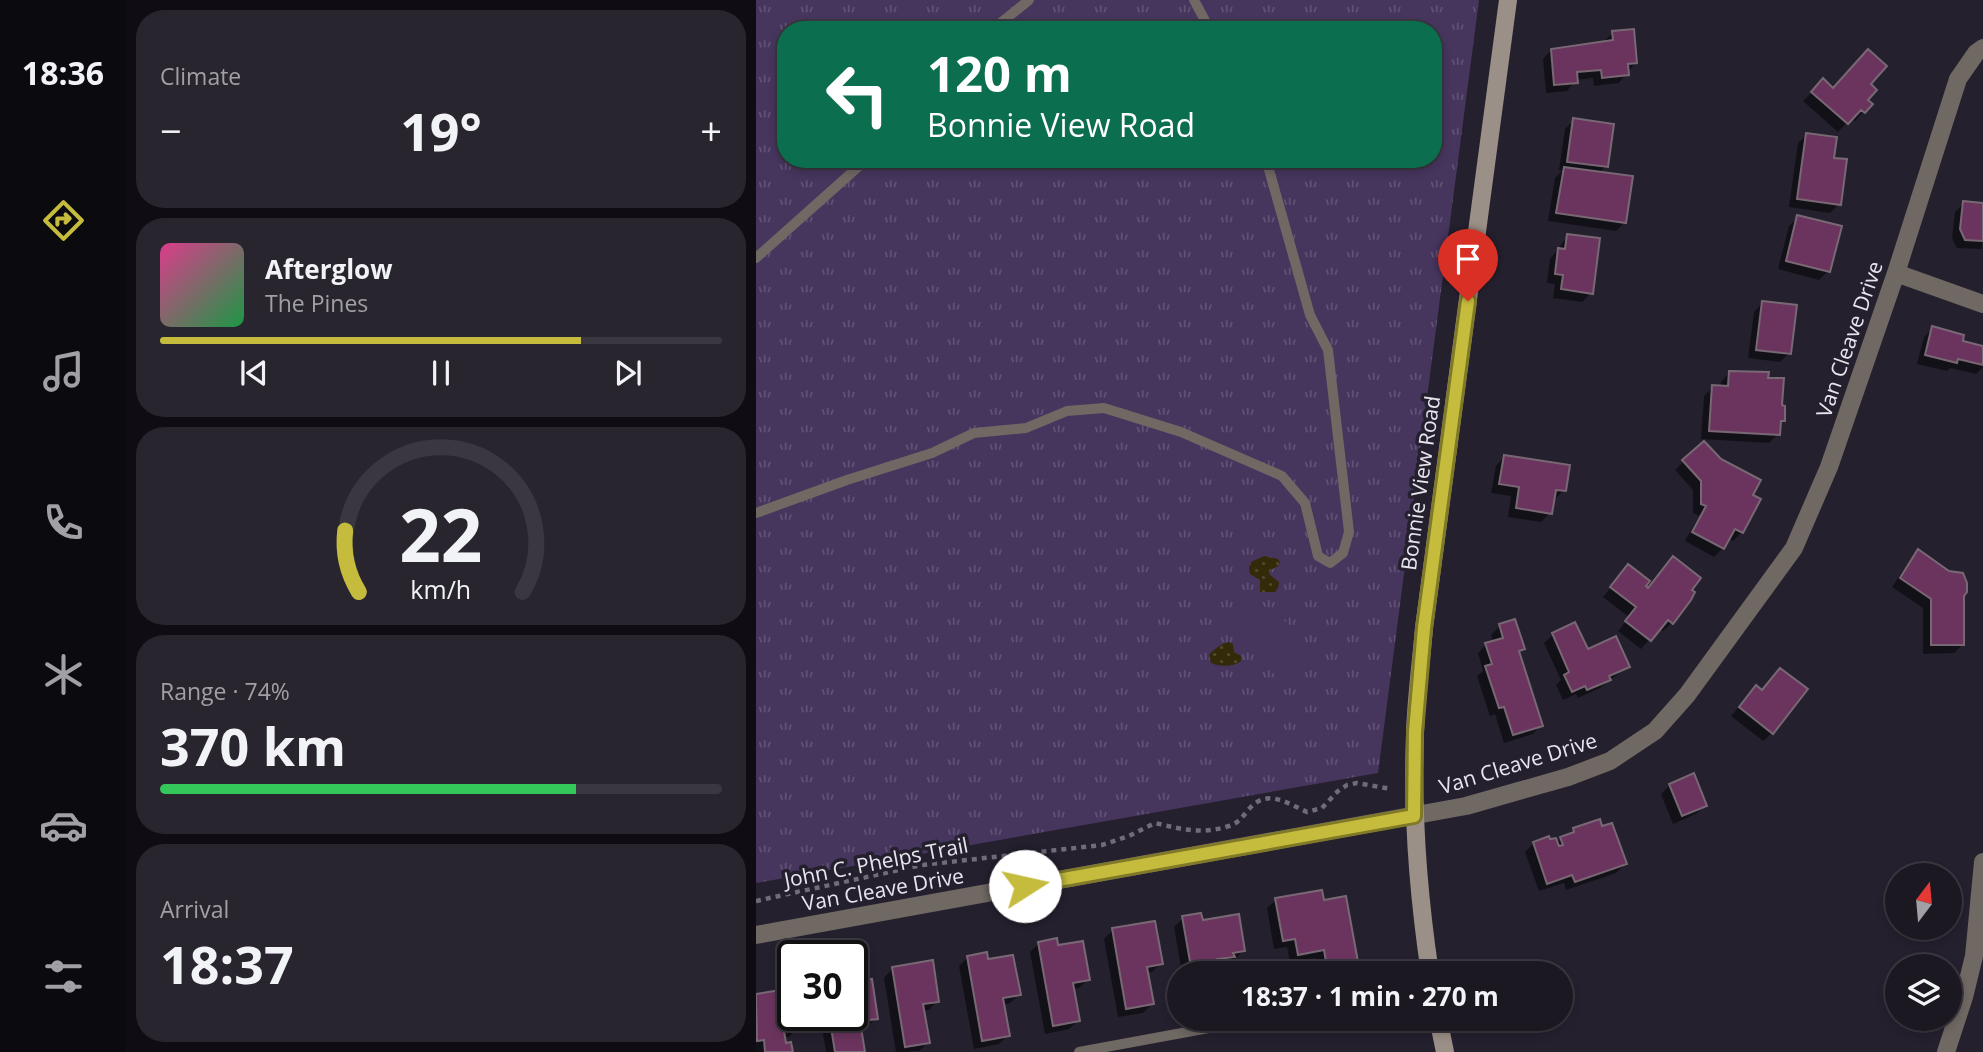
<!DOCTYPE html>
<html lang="en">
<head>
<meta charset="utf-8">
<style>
  :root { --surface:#1c1822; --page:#29252f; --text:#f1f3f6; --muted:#a0a0a5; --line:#3a3740; --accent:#c5bc3d }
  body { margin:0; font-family:"Open Sans",sans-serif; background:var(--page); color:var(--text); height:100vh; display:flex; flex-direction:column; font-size:26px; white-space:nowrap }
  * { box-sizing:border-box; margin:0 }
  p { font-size:23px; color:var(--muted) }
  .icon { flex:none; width:38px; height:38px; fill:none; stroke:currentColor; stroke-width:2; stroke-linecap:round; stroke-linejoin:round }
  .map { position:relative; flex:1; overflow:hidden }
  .details { display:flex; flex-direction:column; gap:10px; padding:10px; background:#0f0d13; width:630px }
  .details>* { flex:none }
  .guide { position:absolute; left:21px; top:21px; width:665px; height:147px; border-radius:28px; box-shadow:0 4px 10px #0003,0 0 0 2px var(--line); background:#0b6e4f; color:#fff; overflow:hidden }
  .needle { width:46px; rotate:16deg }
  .tools { position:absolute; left:1129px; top:863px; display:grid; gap:14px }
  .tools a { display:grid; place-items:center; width:77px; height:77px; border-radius:50%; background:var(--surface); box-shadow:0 4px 10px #0003,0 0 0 2px var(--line); font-size:35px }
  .speed { position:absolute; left:21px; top:940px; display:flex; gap:14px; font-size:35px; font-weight:700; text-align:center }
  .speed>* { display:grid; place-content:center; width:91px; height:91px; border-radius:50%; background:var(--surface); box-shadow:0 4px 10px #0003,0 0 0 2px var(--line); line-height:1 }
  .speed .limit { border:4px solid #111; border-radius:10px; background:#fff; color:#111 }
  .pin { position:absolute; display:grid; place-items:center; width:60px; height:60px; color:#fff; margin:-72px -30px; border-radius:50% 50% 50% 0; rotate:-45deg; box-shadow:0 0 7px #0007 }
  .pin .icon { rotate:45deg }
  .me { position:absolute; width:77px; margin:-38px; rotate:80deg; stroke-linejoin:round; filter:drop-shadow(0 0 5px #0008) }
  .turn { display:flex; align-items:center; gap:24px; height:147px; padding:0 35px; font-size:32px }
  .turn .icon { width:91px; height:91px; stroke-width:2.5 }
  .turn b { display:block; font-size:49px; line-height:60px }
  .big { font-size:52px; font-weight:700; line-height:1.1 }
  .details .card { flex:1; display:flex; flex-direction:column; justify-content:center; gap:10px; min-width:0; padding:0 24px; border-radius:28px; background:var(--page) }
  .details .dial { align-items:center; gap:0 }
  .dial svg { height:182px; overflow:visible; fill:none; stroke:var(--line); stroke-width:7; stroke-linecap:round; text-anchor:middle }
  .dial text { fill:var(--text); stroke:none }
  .song { display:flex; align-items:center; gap:21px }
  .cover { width:84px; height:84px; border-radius:10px; background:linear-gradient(135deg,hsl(330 70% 55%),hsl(140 70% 35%)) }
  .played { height:7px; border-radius:4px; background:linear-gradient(90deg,var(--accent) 75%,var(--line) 75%) }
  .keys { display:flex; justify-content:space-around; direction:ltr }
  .heat { display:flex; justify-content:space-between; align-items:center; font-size:38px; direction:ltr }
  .charge { height:10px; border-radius:5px; background:linear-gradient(90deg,#34c759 74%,var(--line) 0) }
  .trip { position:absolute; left:411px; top:961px; width:406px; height:70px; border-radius:35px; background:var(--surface); box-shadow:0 4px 10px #0003,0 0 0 2px var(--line); font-weight:700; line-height:70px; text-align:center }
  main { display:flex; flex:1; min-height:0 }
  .menu { display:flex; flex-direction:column; width:126px; justify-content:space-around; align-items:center; background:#0b0a0e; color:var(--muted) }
  .menu .icon { width:49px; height:49px }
  .menu .selected { color:var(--accent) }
  .menu b { font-size:32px; color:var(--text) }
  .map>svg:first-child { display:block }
</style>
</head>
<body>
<main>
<nav class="menu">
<b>18:36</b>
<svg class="icon selected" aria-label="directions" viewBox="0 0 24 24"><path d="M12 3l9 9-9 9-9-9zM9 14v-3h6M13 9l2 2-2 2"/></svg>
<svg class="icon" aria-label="music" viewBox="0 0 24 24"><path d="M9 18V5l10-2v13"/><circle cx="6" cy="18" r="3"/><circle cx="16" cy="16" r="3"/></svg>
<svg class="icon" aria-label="phone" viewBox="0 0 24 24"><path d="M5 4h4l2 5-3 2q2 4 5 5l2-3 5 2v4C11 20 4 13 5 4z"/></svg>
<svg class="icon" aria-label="climate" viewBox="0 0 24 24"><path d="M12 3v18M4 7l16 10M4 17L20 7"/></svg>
<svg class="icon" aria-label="car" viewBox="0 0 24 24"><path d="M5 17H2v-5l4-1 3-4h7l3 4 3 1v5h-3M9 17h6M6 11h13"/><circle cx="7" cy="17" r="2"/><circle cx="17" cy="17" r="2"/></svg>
<svg class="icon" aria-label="filters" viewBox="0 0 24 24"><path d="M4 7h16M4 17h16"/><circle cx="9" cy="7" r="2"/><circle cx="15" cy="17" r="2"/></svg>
</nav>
<section class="details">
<div class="card"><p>Climate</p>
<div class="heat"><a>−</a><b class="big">19°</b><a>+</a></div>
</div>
<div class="card">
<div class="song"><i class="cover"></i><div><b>Afterglow</b><p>The Pines</p></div></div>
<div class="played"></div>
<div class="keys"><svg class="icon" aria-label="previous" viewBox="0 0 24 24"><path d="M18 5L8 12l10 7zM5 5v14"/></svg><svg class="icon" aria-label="pause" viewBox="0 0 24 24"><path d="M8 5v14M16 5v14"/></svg><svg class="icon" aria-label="next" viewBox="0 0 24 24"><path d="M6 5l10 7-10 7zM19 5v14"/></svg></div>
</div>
<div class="card dial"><svg viewBox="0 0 100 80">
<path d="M14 69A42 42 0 1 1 86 69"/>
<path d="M14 69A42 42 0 0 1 8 42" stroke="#c5bc3d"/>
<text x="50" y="56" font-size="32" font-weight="700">22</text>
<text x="50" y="72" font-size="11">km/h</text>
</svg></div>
<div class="card"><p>Range · 74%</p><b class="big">370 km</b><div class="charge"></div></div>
<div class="card"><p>Arrival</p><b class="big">18:37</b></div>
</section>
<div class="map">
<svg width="1227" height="1052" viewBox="0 0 1227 1052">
  <defs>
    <pattern id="grass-tufts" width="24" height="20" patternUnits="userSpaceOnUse" patternTransform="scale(1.75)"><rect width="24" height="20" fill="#46355d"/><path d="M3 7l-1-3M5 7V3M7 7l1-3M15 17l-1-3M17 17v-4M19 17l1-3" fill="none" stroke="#615275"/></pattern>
    <pattern id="sand-dots" width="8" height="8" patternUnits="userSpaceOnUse" patternTransform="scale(1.75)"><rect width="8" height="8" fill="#322a08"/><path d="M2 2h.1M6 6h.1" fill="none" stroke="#50492c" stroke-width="1.8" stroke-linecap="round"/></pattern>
  </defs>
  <rect width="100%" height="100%" fill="#25202e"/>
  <path fill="url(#grass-tufts)" fill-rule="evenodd" d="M0 0H723L622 773 0 883ZM30 30H677V159H30Z"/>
  <path fill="url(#sand-dots)" d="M508 556 522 559 524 562 522 566 513 571 514 575 523 582 522 588 519 592H504V580L494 574 493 568 495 562Z
    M473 642 477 644 478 652 485 656V661C477 667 464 667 455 663L453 655C457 650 466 643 473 642Z"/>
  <path fill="#46355d" d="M502 603C514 609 528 619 537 629 554 650 548 675 519 675L480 638 472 627C477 609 484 605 502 603Z"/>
  <path fill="#0007" d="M857 33 880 62 863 83 838 86 837 78 820 80 811 91 790 93 787 59 795 50 848 41Z
    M1067 81 1077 90 1112 84 1110 100 1114 104 1099 121 1095 118 1082 132 1047 101Z
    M818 120 850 166 843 173 869 222 860 231 792 221 799 178 806 171 803 170 809 129Z
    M1051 135 1076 159 1083 204 1074 213 1033 207 1042 143Z
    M1208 203 1227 205 1226 249 1201 248 1196 238 1199 212Z
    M1042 217 1072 271 1063 280 1022 269 1033 226Z
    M812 236 835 293 826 302 797 298 799 284 791 283 794 259Z
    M1006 303 1033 353 1024 362 992 358 998 312Z
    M1177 328 1205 342 1227 348V367L1220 374 1194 368 1191 371 1161 364 1168 337Z
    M973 373 1010 379 1025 407 1027 420 1023 424 1022 434 1013 443 945 439 948 396 957 387H964L965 382Z
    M748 457 808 490 799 499H797L794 513 785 522 752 517 755 496 735 493 740 466Z
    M928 461 995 495 986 532 977 541 972 538 967 548 958 557 929 541 943 516 937 513V490L919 470Z
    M1163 552 1206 595 1207 644 1198 653 1167 654V608L1136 587 1154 560Z
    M917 558 933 590 916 623 907 631 903 629 885 649 862 631 873 617 847 597 872 567 891 589Z
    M744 626 767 648 762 653 785 725 777 734 748 743 739 714 734 716 721 676 727 671 722 653 730 645 737 642 735 635Z
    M797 635 831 652 872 666 844 688 822 698 820 694 807 700 800 685 805 680 788 643Z
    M1024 670 1016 733 1007 741 975 716 1000 687 1005 691Z
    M914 785 949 806 940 814 917 824 905 794Z
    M818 830 869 864 860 873 810 890 808 883 783 891 769 852 778 843H800Z
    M520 900 567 902 602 973H562L560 958 534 962 531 947 518 949 511 908Z
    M427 918 445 922 487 951 479 959 474 960 468 966H461L462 973H426L418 927Z
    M357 930 405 963 396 972 390 973 396 1004 387 1013 362 1017 348 939Z
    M283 943 301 947 332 979 323 988 317 989 322 1021 313 1029 289 1034 274 952Z
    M212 957 231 961 263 995 254 1003 246 1005 252 1035 243 1044 218 1049 203 966Z
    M136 969 181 1001 173 1010 167 1011 172 1043 163 1051 140 1052 128 978Z
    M36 990 37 1015H40L41 1028 33 1037H28L29 1045 35 1052H0V996Z
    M64 1015H96L120 1018 111 1027 104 1028 107 1052H70Z"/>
  <path fill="#6b345e" stroke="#786873" stroke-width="2" d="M878 29 881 63 872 64 873 75 846 78 845 70 821 72 822 83 798 85 795 49 857 40 856 31Z
    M1112 49 1131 66 1115 84 1121 90 1112 100 1117 104 1109 113 1105 110 1092 124 1055 92 1067 78 1077 88Z
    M817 118 858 124 852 167 811 162Z
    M1050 133 1081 137 1078 158 1091 159 1085 205 1041 199Z
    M808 167 877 176 870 223 800 213Z
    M1207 201 1227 203V241L1209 240 1204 229Z
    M1041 215 1086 226 1074 272 1030 261Z
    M811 234 844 238 837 294 805 289 807 275 799 274 802 248 809 249Z
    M1006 301 1041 305 1035 354 1000 350Z
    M1176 326 1208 335 1207 341 1227 346V365L1202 359 1201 363 1169 355Z
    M973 371 1013 372 1012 378H1028L1026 405 1029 406V421H1025L1024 435 953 431 956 385 972 386Z
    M948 441 965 459 1005 480 997 495 1005 499 987 533 979 529 968 549 936 532 950 506 945 504V481L926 460Z
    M748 455 814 465 810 491 800 490 796 514 760 508 763 487 743 484Z
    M1162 549 1193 571 1207 573 1211 583V592L1208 596V645H1175V599L1144 578Z
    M917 556 945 578 936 590 939 592 935 600 917 624 912 620 895 641 869 621 880 607 854 587 872 564 894 581 890 586 892 588Z
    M759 619 769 649 763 651 787 726 757 735 748 707 743 708 729 666 736 664 729 643 747 638 743 624Z
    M819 622 832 649 860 636 874 667 853 676 855 680 831 690 829 686 816 692 808 675 813 672 796 633Z
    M1024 668 1052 689 1017 734 983 707 1000 685 1006 690Z
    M938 773 951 806 926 816 913 784Z
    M844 819 846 826 856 823 871 864 819 882 816 875 791 884 777 842 793 836 794 839 800 838 803 846 807 845 804 837 818 832 817 828Z
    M566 890 568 900 590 896 604 973H572L568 950 542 955 539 939 527 941 519 898Z
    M445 913 447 920 483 914 489 951 477 953 479 957 461 959 464 973H436L426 916Z
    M399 921 407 964 391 967 398 1004 370 1009 356 928Z
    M301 938 302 945 327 941 334 980 317 983 324 1021 297 1026 282 942Z
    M231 952 232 959 257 955 265 995 247 998 254 1036 226 1041 211 956Z
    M177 960 183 1002 167 1004 174 1043 149 1047 136 967Z
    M116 979 122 1019 104 1021 109 1052H79L73 1015H96V982Z
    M37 988V1015H41L43 1028 28 1031 30 1043 35 1042 37 1052H9L8 1040 1 1041 0 994Z"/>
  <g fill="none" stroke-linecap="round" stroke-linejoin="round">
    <path stroke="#716c79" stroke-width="4.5" stroke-dasharray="5 5" stroke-linecap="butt" d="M0 901 166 865 346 845 373 836 399 823C425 829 445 835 473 826 483 823 487 816 493 809 511 788 531 803 551 812L566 808 582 791 591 785 601 783 635 789"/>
    <path stroke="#6f6863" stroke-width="10" d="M438 0 454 30
      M236 30 273 0
      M0 258 111 159
      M0 513 91 480 176 453 218 433 270 428 311 411 348 408 425 432 526 476 549 503 562 556 574 563 587 553 593 532 572 350 554 315 510 159
      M323 1052 507 1018"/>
    <path stroke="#6f6863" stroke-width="18" d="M1140 273 1227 304
      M0 935 710 806 812 777 854 761 899 731 931 695 1038 548 1073 467 1140 273 1202 79 1220 53 1227 48
      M1190 1052 1208 997 1218 956 1227 862"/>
    <path stroke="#9b9087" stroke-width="18" d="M674 973C662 893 656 815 659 734 660 699 665 663 668 628L752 0
      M682 1018 689 1052"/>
  </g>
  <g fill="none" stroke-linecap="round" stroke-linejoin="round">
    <g stroke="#807a28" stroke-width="18">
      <path id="route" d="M269 886 658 816 659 732 668 628 712 301"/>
    </g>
    <use href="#route" stroke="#c5bc3d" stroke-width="12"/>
  </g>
  <g text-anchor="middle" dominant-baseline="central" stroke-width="7" stroke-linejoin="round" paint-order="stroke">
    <g font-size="21" fill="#e9e5ef" stroke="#25202e">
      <text transform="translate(1093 339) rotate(-71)">Van Cleave Drive</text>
      <text transform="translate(664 483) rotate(-82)">Bonnie View Road</text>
      <text transform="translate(762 763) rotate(-17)">Van Cleave Drive</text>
      <text transform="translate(120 862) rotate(-11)">John C. Phelps Trail</text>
      <text transform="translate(127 889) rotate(-10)">Van Cleave Drive</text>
    </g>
  </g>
</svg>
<div class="tools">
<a><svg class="needle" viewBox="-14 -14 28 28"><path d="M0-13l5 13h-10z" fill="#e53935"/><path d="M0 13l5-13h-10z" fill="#a0a0a5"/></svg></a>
<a><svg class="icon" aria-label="layers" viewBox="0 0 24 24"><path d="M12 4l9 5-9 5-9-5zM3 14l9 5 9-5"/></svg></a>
</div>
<div class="speed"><div class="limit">30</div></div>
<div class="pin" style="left:712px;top:301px;background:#d93025"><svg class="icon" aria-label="arrive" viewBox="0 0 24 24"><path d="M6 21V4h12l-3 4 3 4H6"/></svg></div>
<svg class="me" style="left:269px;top:886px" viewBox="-20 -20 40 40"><circle r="19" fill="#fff"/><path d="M0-13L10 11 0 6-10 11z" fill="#c5bc3d"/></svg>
<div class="trip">18:37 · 1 min · 270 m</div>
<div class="guide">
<div class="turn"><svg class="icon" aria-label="left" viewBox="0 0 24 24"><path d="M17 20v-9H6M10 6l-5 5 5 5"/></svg><div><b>120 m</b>Bonnie View Road</div></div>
</div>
</div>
</main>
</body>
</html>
